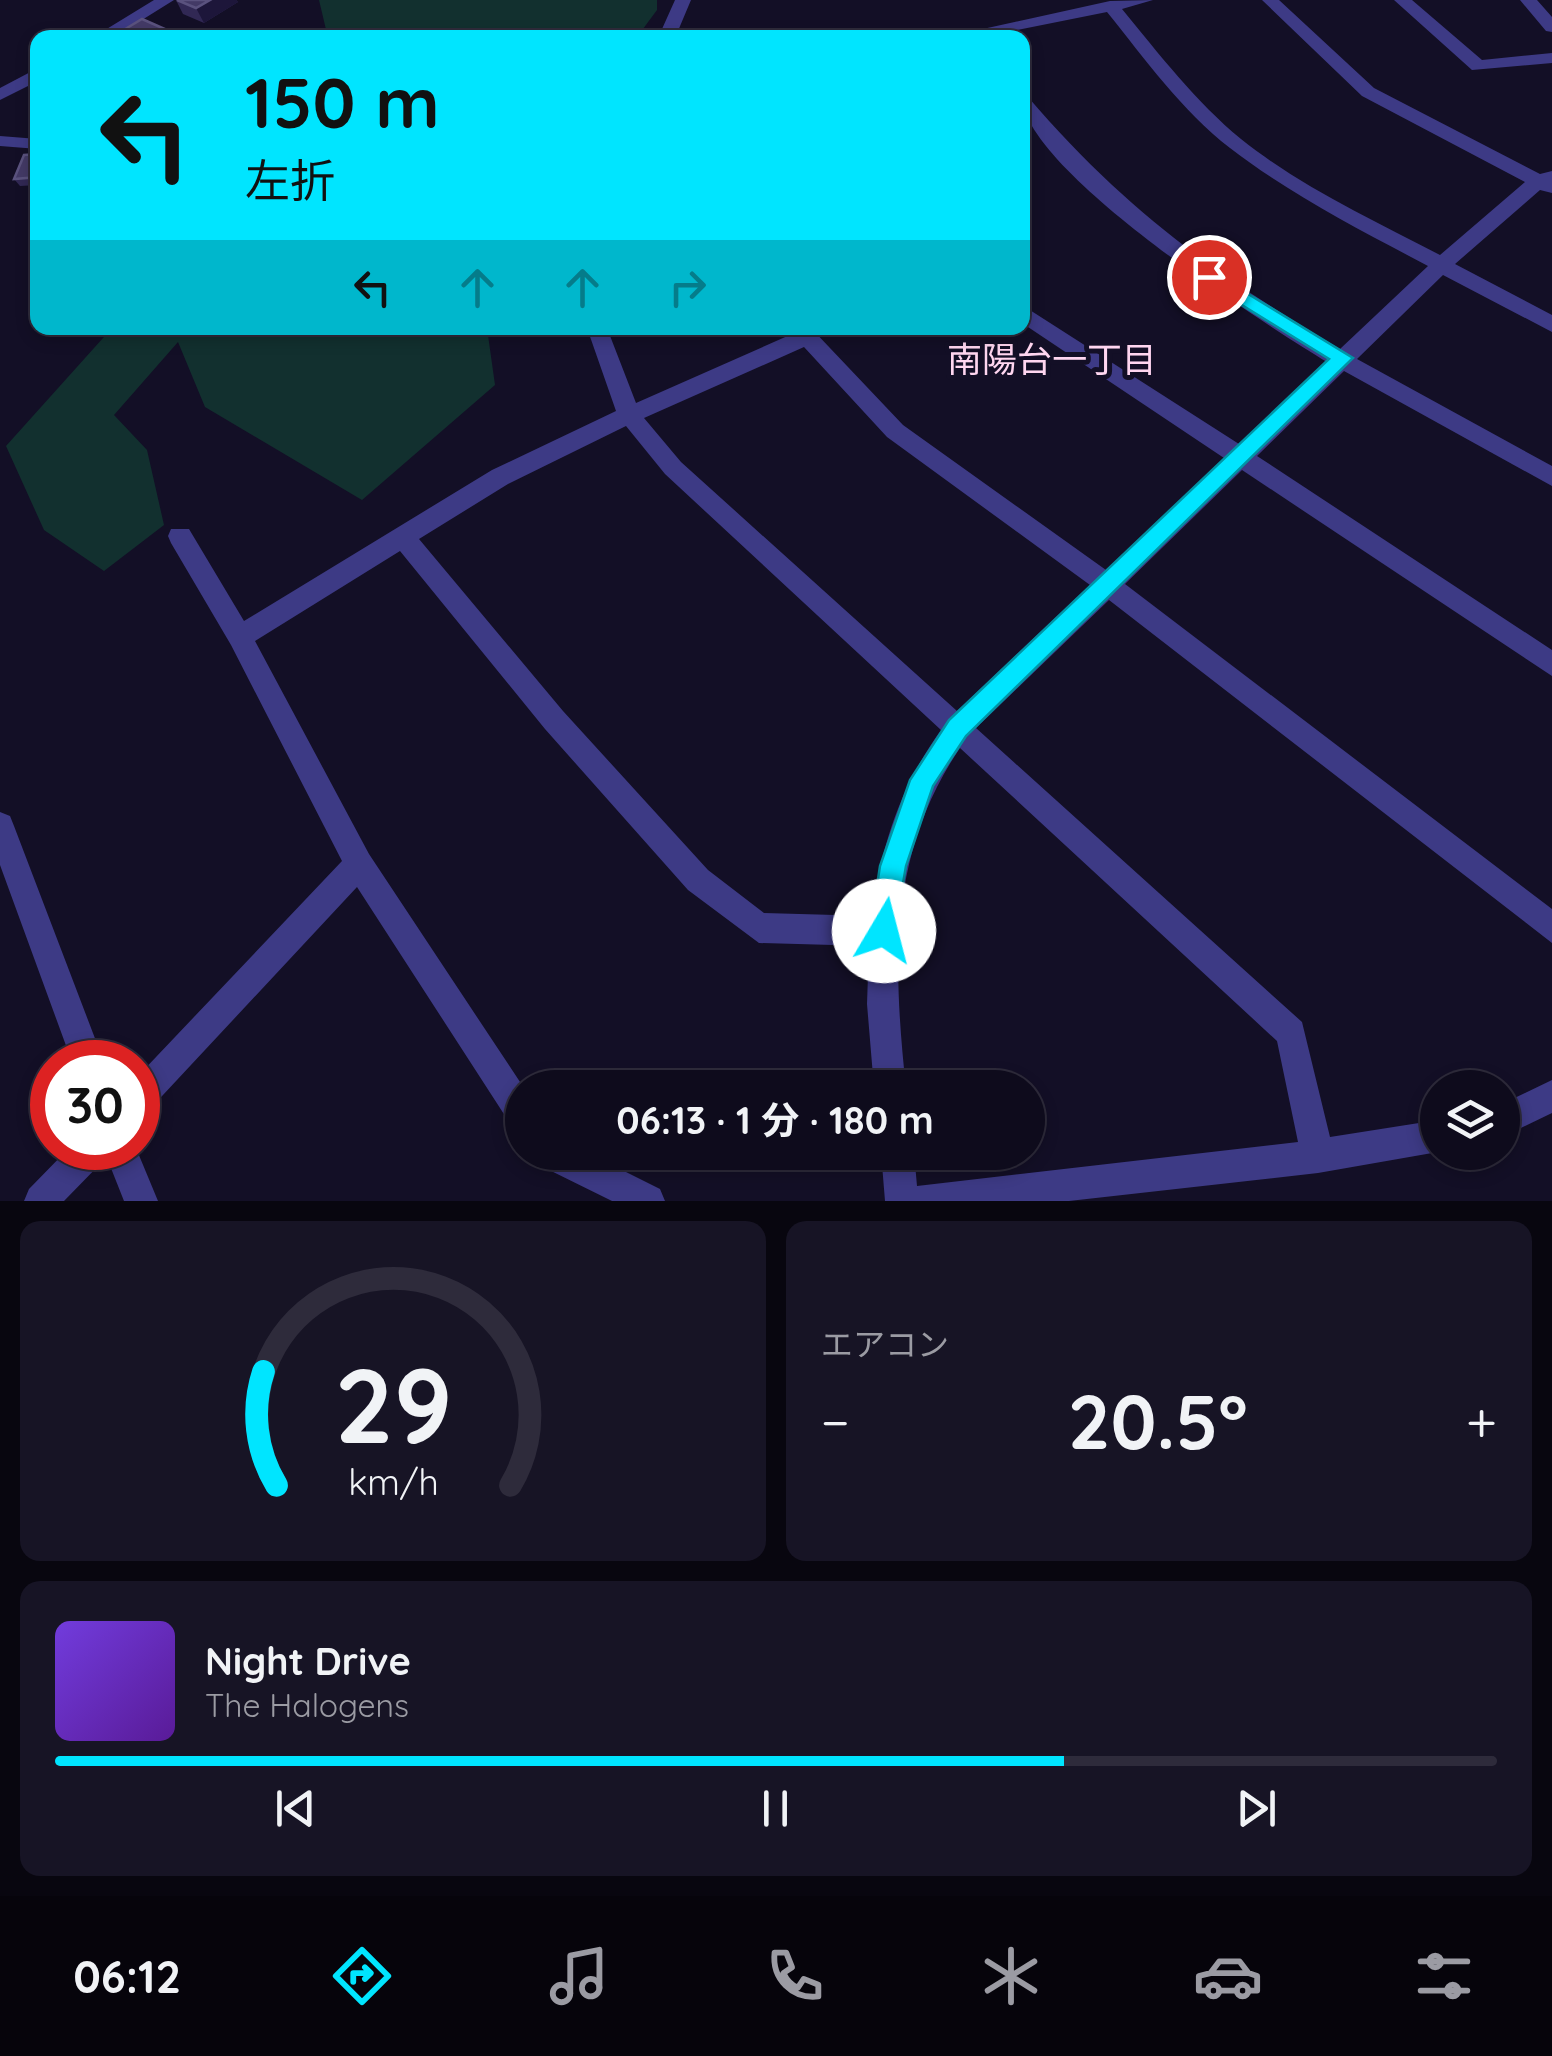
<!DOCTYPE html>
<html lang="ja">
<head>
<meta charset="utf-8">
<style>
  :root { --surface:#0e0b1c; --page:#171425; --text:#f1f3f6; --muted:#9b9ba3; --line:#2e2b3b; --accent:#00e5ff }
  body { margin:0; font-family:Quicksand,"Noto Sans JP",sans-serif; background:var(--page); color:var(--text); height:100vh; display:flex; flex-direction:column; font-size:38px; white-space:nowrap }
  * { box-sizing:border-box; margin:0 }
  p { font-size:32px; color:var(--muted) }
  .icon { flex:none; width:55px; height:55px; fill:none; stroke:currentColor; stroke-width:2; stroke-linecap:round; stroke-linejoin:round }
  .map { position:relative; height:1201px; overflow:hidden }
  .panel { display:flex; flex-direction:column; gap:20px; padding:20px; background:#08060f; flex:1 }
  .panel>* { flex:none }
  .guide { position:absolute; left:30px; top:30px; width:1000px; height:305px; border-radius:20px; box-shadow:0 5px 15px #0003,0 0 0 2px var(--line); background:#00e5ff; color:#111; overflow:hidden }
  .tools { position:absolute; left:1420px; top:1070px; display:grid; gap:20px }
  .tools a { display:grid; place-items:center; width:100px; height:100px; border-radius:50%; background:var(--surface); box-shadow:0 5px 15px #0003,0 0 0 2px var(--line); font-size:50px }
  .speed { position:absolute; left:30px; top:1040px; display:flex; gap:20px; font-size:50px; font-weight:700; text-align:center }
  .speed>* { display:grid; place-content:center; width:130px; height:130px; border-radius:50%; background:var(--surface); box-shadow:0 5px 15px #0003,0 0 0 2px var(--line); line-height:1 }
  .speed .limit { border:15px solid #d22; background:#fff; color:#111 }
  .pin { position:absolute; display:grid; place-items:center; width:85px; height:85px; color:#fff; margin:-42px; border:5px solid #fff; border-radius:50%; box-shadow:0 2px 10px #0007 }
  .me { position:absolute; width:110px; margin:-55px; rotate:8deg; stroke-linejoin:round; filter:drop-shadow(0 0 8px #0008) }
  .turn { display:flex; align-items:center; gap:35px; height:210px; padding:0 50px; font-size:45px }
  .turn .icon { width:130px; height:130px; stroke-width:2.5 }
  .turn b { display:block; font-size:70px; line-height:85px }
  .lanes { display:flex; align-items:center; height:95px; padding:0 50px; background:#0003; justify-content:center; gap:50px; direction:ltr }
  .lanes .off { opacity:.35 }
  .big { font-size:75px; font-weight:700; line-height:1.1 }
  .panel .card { flex:1; display:flex; flex-direction:column; justify-content:center; gap:15px; min-width:0; padding:0 35px; border-radius:20px; background:var(--page) }
  .panel .dial { align-items:center; gap:0 }
  .dial svg { height:260px; overflow:visible; fill:none; stroke:var(--line); stroke-width:7; stroke-linecap:round; text-anchor:middle }
  .dial text { fill:var(--text); stroke:none }
  .song { display:flex; align-items:center; gap:30px }
  .cover { width:120px; height:120px; border-radius:15px; background:linear-gradient(135deg,hsl(260 70% 55%),hsl(270 70% 35%)) }
  .played { height:10px; border-radius:5px; background:linear-gradient(90deg,var(--accent) 70%,var(--line) 70%) }
  .keys { display:flex; justify-content:space-around; direction:ltr }
  .heat { display:flex; justify-content:space-between; align-items:center; font-size:55px; direction:ltr }
  .panel .tiles { flex:1; display:grid; gap:20px; grid-template-columns:1fr 1fr }
  .card:last-child { grid-column:span 2 }
  .trip { position:absolute; left:505px; top:1070px; width:540px; height:100px; border-radius:50px; background:var(--surface); box-shadow:0 5px 15px #0003,0 0 0 2px var(--line); font-weight:700; line-height:100px; text-align:center }
  .tabs { display:flex; height:160px; justify-content:space-around; align-items:center; background:#06040b; color:var(--muted) }
  .tabs .icon { width:70px; height:70px }
  .tabs .active { color:var(--accent) }
  .tabs b { font-size:45px; color:var(--text) }
  .map>svg:first-child { display:block }
</style>
</head>
<body>
<div class="map">
<svg width="1552" height="1201" viewBox="0 0 1552 1201">
  <rect width="100%" height="100%" fill="#130f26"/>
  <path fill="#12302f" d="M319 0H657V10L637 37 328 38Z
    M112 328H487L495 385 362 500 205 407 178 342 114 415 147 450 164 525 104 571 44 530 6 446Z"/>
  <g fill="none" stroke-linecap="round" stroke-linejoin="round">
    <path fill="#3d3a85" fill-rule="evenodd" d="M0 136 38 139V149L0 146Z"/>
    <path fill="#3d3a85" fill-rule="evenodd" d="M154 0H174L113 38H92Z
      M675 0H691L675 38H658Z
      M1153 0 1122 9C1159 54 1196 102 1241 139 1301 187 1373 220 1440 255L1525 182 1362 96 1262 0H1279L1374 88 1540 174 1552 171V193L1540 190 1455 264 1552 315V332L1443 275 1357 359 1552 466V486L1344 371 1257 456 1552 650V676L1242 470 1125 584 1552 909V943L1109 600 976 728 1302 1022 1330 1137 1438 1120V1152L1318 1173 1069 1201H885L881 1152H914L917 1186 1298 1142 1277 1041 960 748C888 854 893 965 906 1088H874L867 1004 869 946 759 943 688 890 545 729 400 551 255 641 369 854 524 1088 522 1130 511 1125 357 887 149 1110 138 1115V1076L342 861 231 645 171 543 168 536 171 529H189L244 621 492 470 616 411 587 328H607L636 403 792 334 789 328H811L903 425 1106 570 1224 458 1022 323V305L1239 444 1327 362C1263 323 1022 169 1022 96L1028 97C1124 209 1214 274 1340 349L1428 266C1360 230 1291 195 1230 148 1182 111 1145 59 1107 12L978 38H942L1110 1ZM804 347 887 437 1090 585 957 711 681 462 644 418ZM626 426 665 474 941 730C899 789 882 845 871 916L764 913 708 870 563 711 419 539 508 484Z
      M1394 0H1412L1482 60 1552 53V63L1472 70Z
      M1520 0H1537L1552 17V32L1546 31Z
      M38 68V81L0 100V88Z
      M1552 1080V1113L1502 1137V1104Z
      M69 1148H109L104 1160 64 1201H24L29 1189Z
      M533 1152H586L660 1189 665 1201H612L537 1164Z"/>
    <path fill="#3d3a85" fill-rule="evenodd" d="M0 812 10 816 14 826 104 1062H72L0 865Z
      M103 1148H136L158 1201H124Z"/>
  </g>
  <path fill="#312854" d="M176 0H236L238 2 204 23 183 14Z
    M38 154V185L20 186 14 179Z"/>
  <path fill="#1d163a" d="M210 0H236L238 2 204 23 196 8Z
    M167 30 170 38H154Z"/>
  <path fill="#433a66" stroke="#5a527e" stroke-width="2.5" d="M177 0H210L196 8Z
    M142 19 167 30 154 38H137L122 31Z
    M38 154V177L14 179 24 155Z"/>
  <path fill="#00e5ff" stroke="#0095a6" stroke-width="2.5" d="M1209 270 1353 358 966 736 933 786 906 866 893 941 884 945 874 941 870 931 880 866 910 780 949 720 1329 359 1203 281V272Z"/>
  <g text-anchor="middle" dominant-baseline="central" stroke-width="10" stroke-linejoin="round" paint-order="stroke">
    <g font-size="35" fill="#ffd6f0" stroke="#130f26">
      <text x="1052" y="359">南陽台一丁目</text>
    </g>
  </g>
</svg>
<div class="tools">
<a><svg class="icon" aria-label="layers" viewBox="0 0 24 24"><path d="M12 4l9 5-9 5-9-5zM3 14l9 5 9-5"/></svg></a>
</div>
<div class="speed"><div class="limit">30</div></div>
<div class="pin" style="left:1209px;top:277px;background:#d93025"><svg class="icon" aria-label="arrive" viewBox="0 0 24 24"><path d="M6 21V4h12l-3 4 3 4H6"/></svg></div>
<svg class="me" style="left:884px;top:931px" viewBox="-20 -20 40 40"><circle r="19" fill="#fff"/><path d="M0-13L10 11 0 6-10 11z" fill="#00e5ff"/></svg>
<div class="trip">06:13 · 1 分 · 180 m</div>
<div class="guide">
<div class="turn"><svg class="icon" aria-label="left" viewBox="0 0 24 24"><path d="M17 20v-9H6M10 6l-5 5 5 5"/></svg><div><b>150 m</b>左折</div></div>
<div class="lanes"><svg class="icon" aria-label="left" viewBox="0 0 24 24"><path d="M17 20v-9H6M10 6l-5 5 5 5"/></svg><svg class="icon off" aria-label="ahead" viewBox="0 0 24 24"><path d="M12 20V5M6 11l6-6 6 6"/></svg><svg class="icon off" aria-label="ahead" viewBox="0 0 24 24"><path d="M12 20V5M6 11l6-6 6 6"/></svg><svg class="icon off" aria-label="right" viewBox="0 0 24 24"><path d="M7 20v-9h11M14 6l5 5-5 5"/></svg></div>
</div>
</div>
<section class="panel">
<div class="tiles">
<div class="card dial"><svg viewBox="0 0 100 80">
<path d="M14 69A42 42 0 1 1 86 69"/>
<path d="M14 69A42 42 0 0 1 10 34" stroke="#00e5ff"/>
<text x="50" y="56" font-size="32" font-weight="700">29</text>
<text x="50" y="72" font-size="11">km/h</text>
</svg></div>
<div class="card"><p>エアコン</p>
<div class="heat"><a>−</a><b class="big">20.5°</b><a>+</a></div>
</div>
<div class="card">
<div class="song"><i class="cover"></i><div><b>Night Drive</b><p>The Halogens</p></div></div>
<div class="played"></div>
<div class="keys"><svg class="icon" aria-label="previous" viewBox="0 0 24 24"><path d="M18 5L8 12l10 7zM5 5v14"/></svg><svg class="icon" aria-label="pause" viewBox="0 0 24 24"><path d="M8 5v14M16 5v14"/></svg><svg class="icon" aria-label="next" viewBox="0 0 24 24"><path d="M6 5l10 7-10 7zM19 5v14"/></svg></div>
</div>
</div>
</section>
<nav class="tabs">
<b>06:12</b>
<svg class="icon active" aria-label="directions" viewBox="0 0 24 24"><path d="M12 3l9 9-9 9-9-9zM9 14v-3h6M13 9l2 2-2 2"/></svg>
<svg class="icon" aria-label="music" viewBox="0 0 24 24"><path d="M9 18V5l10-2v13"/><circle cx="6" cy="18" r="3"/><circle cx="16" cy="16" r="3"/></svg>
<svg class="icon" aria-label="phone" viewBox="0 0 24 24"><path d="M5 4h4l2 5-3 2q2 4 5 5l2-3 5 2v4C11 20 4 13 5 4z"/></svg>
<svg class="icon" aria-label="climate" viewBox="0 0 24 24"><path d="M12 3v18M4 7l16 10M4 17L20 7"/></svg>
<svg class="icon" aria-label="car" viewBox="0 0 24 24"><path d="M5 17H2v-5l4-1 3-4h7l3 4 3 1v5h-3M9 17h6M6 11h13"/><circle cx="7" cy="17" r="2"/><circle cx="17" cy="17" r="2"/></svg>
<svg class="icon" aria-label="filters" viewBox="0 0 24 24"><path d="M4 7h16M4 17h16"/><circle cx="9" cy="7" r="2"/><circle cx="15" cy="17" r="2"/></svg>
</nav>
</body>
</html>
